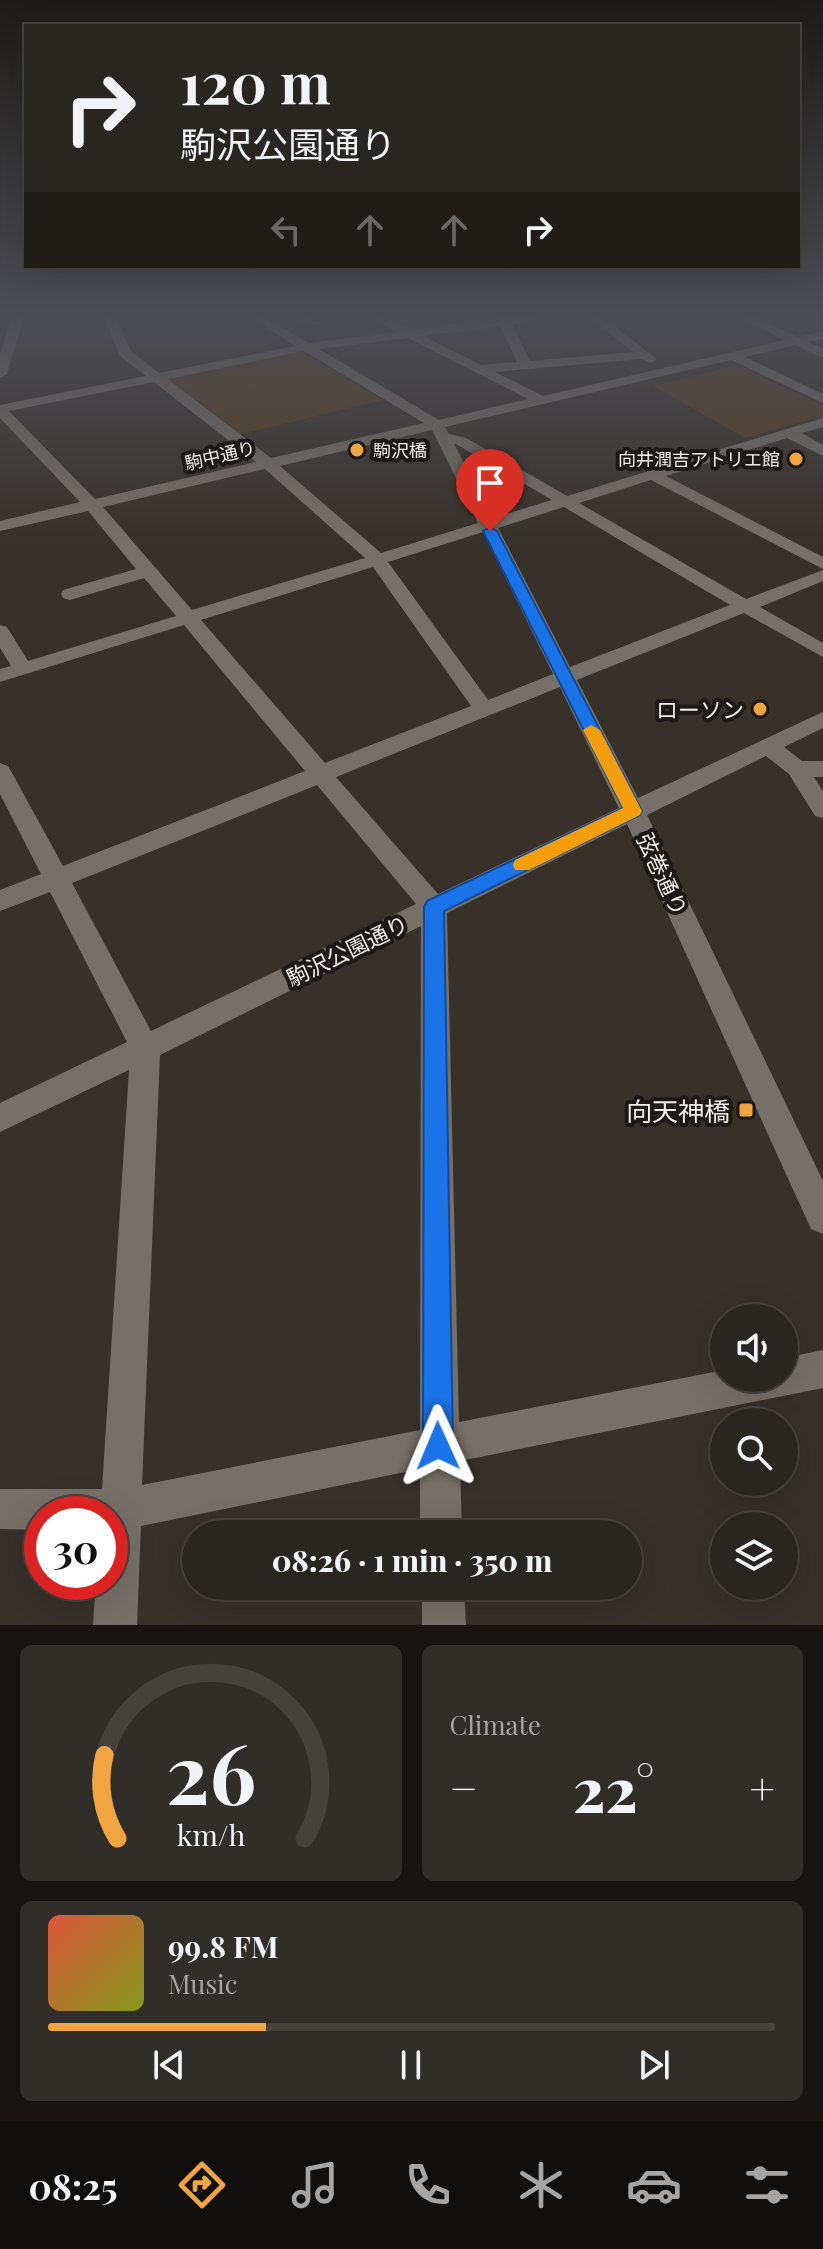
<!DOCTYPE html>
<html lang="en">
<head>
<meta charset="utf-8">
<style>
  :root { --surface:#292520; --page:#312d29; --text:#f1f3f6; --muted:#a5a5a5; --line:#45423e; --accent:#f1a540 }
  body { margin:0; font-family:"Playfair Display","Noto Sans JP",serif; background:var(--page); color:var(--text); height:100vh; display:flex; flex-direction:column; font-size:30px; white-space:nowrap }
  * { box-sizing:border-box; margin:0 }
  p { font-size:26px; color:var(--muted) }
  .icon { flex:none; width:44px; height:44px; fill:none; stroke:currentColor; stroke-width:2; stroke-linecap:round; stroke-linejoin:round }
  .map { position:relative; height:1625px; overflow:hidden }
  .panel { display:flex; flex-direction:column; gap:20px; padding:20px; background:#171412; flex:1 }
  .panel>* { flex:none }
  .banner { position:absolute; left:24px; top:24px; width:776px; height:244px; border-radius:0px; box-shadow:0 8px 32px #0002,0 0 0 2px var(--line); background:#292520; color:var(--text); overflow:hidden }
  .fabs { position:absolute; left:710px; top:1304px; display:grid; gap:16px }
  .fabs a { display:grid; place-items:center; width:88px; height:88px; border-radius:50%; background:var(--surface); box-shadow:0 8px 32px #0002,0 0 0 2px var(--line); font-size:40px }
  .speed { position:absolute; left:24px; top:1496px; display:flex; gap:16px; font-size:40px; font-weight:700; text-align:center }
  .speed>* { display:grid; place-content:center; width:104px; height:104px; border-radius:50%; background:var(--surface); box-shadow:0 8px 32px #0002,0 0 0 2px var(--line); line-height:1 }
  .speed .limit { border:12px solid #d22; background:#fff; color:#111 }
  .pin { position:absolute; display:grid; place-items:center; width:68px; height:68px; color:#fff; margin:-82px -34px; border-radius:50% 50% 50% 0; rotate:-45deg; box-shadow:0 0 8px #0007 }
  .pin .icon { rotate:45deg }
  .me { position:absolute; width:88px; margin:-44px; rotate:359deg; stroke-linejoin:round; filter:drop-shadow(0 0 6px #0008) }
  .turn { display:flex; align-items:center; gap:28px; height:168px; padding:0 24px; font-size:36px }
  .turn .icon { width:104px; height:104px; stroke-width:2.5 }
  .turn b { display:block; font-size:56px; line-height:68px }
  .lanes { display:flex; align-items:center; height:76px; padding:0 24px; background:#0003; justify-content:center; gap:40px; direction:ltr }
  .lanes .off { opacity:.35 }
  .big { font-size:60px; font-weight:800; line-height:1.1 }
  .panel .widget { flex:1; display:flex; flex-direction:column; justify-content:center; gap:12px; min-width:0; padding:0 28px; border-radius:12px; background:var(--page) }
  .panel .dial { align-items:center; gap:0 }
  .dial svg { height:208px; overflow:visible; fill:none; stroke:var(--line); stroke-width:7; stroke-linecap:round; text-anchor:middle }
  .dial text { fill:var(--text); stroke:none }
  .song { display:flex; align-items:center; gap:24px }
  .cover { width:96px; height:96px; border-radius:12px; background:linear-gradient(135deg,hsl(10 70% 55%),hsl(70 70% 35%)) }
  .played { height:8px; border-radius:4px; background:linear-gradient(90deg,var(--accent) 30%,var(--line) 30%) }
  .keys { display:flex; justify-content:space-around; direction:ltr }
  .heat { display:flex; justify-content:space-between; align-items:center; font-size:44px; direction:ltr }
  .panel .tiles { flex:1; display:grid; gap:20px; grid-template-columns:1fr 1fr }
  .widget:last-child { grid-column:span 2 }
  .trip { position:absolute; left:182px; top:1520px; width:460px; height:80px; border-radius:40px; background:var(--surface); box-shadow:0 8px 32px #0002,0 0 0 2px var(--line); font-weight:800; line-height:80px; text-align:center }
  .tabs { display:flex; height:128px; justify-content:space-around; align-items:center; background:#100f0d; color:var(--muted) }
  .tabs .icon { width:56px; height:56px }
  .tabs .active { color:var(--accent) }
  .tabs b { font-size:36px; color:var(--text) }
  .map>svg:first-child { display:block }
</style>
</head>
<body>
<div class="map">
<svg width="823" height="1625" viewBox="0 0 823 1625">
  <rect width="100%" height="100%" fill="#37312a"/>
  <path fill="#553c1e" d="M302 352 383 400 241 434 169 379Z
    M738 365 823 406V416L745 438 653 386Z"/>
  <g fill="none" stroke-linecap="round" stroke-linejoin="round">
    <path fill="#777068" fill-rule="evenodd" d="M12 317H24L7 374 0 378V354Z
      M104 317H116L131 351 159 373 295 346 250 317H264L309 343 396 332 370 317H385L411 330 495 319 493 317H546L512 324 530 361 633 352 589 317H602L657 359 650 363 642 359 495 372 543 396 784 340 740 317H755L798 337 823 331V339L808 342 823 349V358L795 345 745 357 823 394V403L731 360 445 427 449 434 466 438 567 496 823 418V427L802 433 823 445V456L787 438 666 476 823 557V569L651 480 579 503 746 599 823 570V581L760 607 823 643V657L744 613 577 680 638 798 823 712V728L784 747 802 761H823V777H814L823 791V818L815 816 789 774 766 756 647 815 823 1181V1234L811 1229 627 824 447 913 459 1422 724 1370V1378H784V1358L823 1350V1388L460 1461 462 1534H420V1469L141 1526 137 1625H93L96 1582H110V1514H42V1530L0 1529V1489H102L129 1070 0 1132V1103L127 1042 50 892 0 911V890L41 874 0 794V763L8 766 11 771 63 866 305 771 184 625 0 682V669L11 666 0 648V625L7 627 28 661 176 616 144 578 70 600 63 598 61 594 63 590 136 569 88 511 0 531V521L80 502 0 418V405L146 376 120 356ZM500 326 517 362 481 365 423 336ZM408 338 528 399 439 420 319 349ZM304 351 424 423 271 458 168 379ZM154 382 256 462 95 499 9 411ZM432 430 478 523 381 553 280 466ZM454 444H456L552 500 493 518ZM265 469 365 558 192 610 103 507ZM564 507 730 605 570 667 498 528ZM483 532 553 674 488 700 388 562ZM373 567 471 706 325 763 201 620ZM560 687 619 808 438 894 336 777ZM317 785 416 904 151 1031 72 883ZM421 926 420 1430 142 1485 160 1055Z
      M297 317H312L321 323 311 326Z
      M422 1586H464L466 1625H422Z"/>
  </g>
  <linearGradient id="sky" x2="0" y2="1"><stop stop-color="#1e1b17"/><stop offset="0.58" stop-color="#4d4e55"/><stop offset="1" stop-color="#4d4e55" stop-opacity="0"/></linearGradient>
  <rect width="823" height="544" fill="url(#sky)"/>
  <path fill="#1a73e8" stroke="#114b97" stroke-width="2" d="M490 527 497 531 642 811 640 815 444 911 453 1446 448 1456 438 1461 427 1456 423 1446 424 907 427 901 623 808 483 531Z"/>
  <path fill="#f59e0b" d="M591 725 600 730 642 811 640 815 529 870H515L513 865 515 860 623 808 583 730Z"/>
  <g fill="#f1a540" stroke="#1c1916" stroke-width="3">
    <circle cx="357" cy="450" r="8"/>
    <circle cx="796" cy="459" r="8"/>
    <circle cx="760" cy="709" r="8"/>
    <rect x="738" y="1102" width="16" height="16" rx="4"/>
  </g>
  <g text-anchor="middle" dominant-baseline="central" stroke-width="8" stroke-linejoin="round" paint-order="stroke">
    <g font-size="18" fill="#f0ece8" stroke="#1c1916" text-anchor="start">
      <text x="373" y="450">駒沢橋</text>
      <text x="780" y="459" text-anchor="end">向井潤吉アトリエ館</text>
    </g>
    <g font-size="18" fill="#f0ece8" stroke="#1c1916">
      <text transform="translate(220 455) rotate(-13)">駒中通り</text>
    </g>
    <g font-size="22" fill="#f0ece8" stroke="#1c1916" text-anchor="end">
      <text x="744" y="709">ローソン</text>
    </g>
    <g font-size="22" fill="#f0ece8" stroke="#1c1916">
      <text transform="translate(663 874) rotate(65)">弦巻通り</text>
      <text transform="translate(347 950) rotate(-26)">駒沢公園通り</text>
    </g>
    <g font-size="26" fill="#f0ece8" stroke="#1c1916" text-anchor="end">
      <text x="730" y="1110">向天神橋</text>
    </g>
  </g>
</svg>
<div class="fabs">
<a><svg class="icon" aria-label="sound" viewBox="0 0 24 24"><path d="M4 9h4l5-4v14l-5-4H4zM17 9q2 3 0 6"/></svg></a>
<a><svg class="icon" aria-label="search" viewBox="0 0 24 24"><circle cx="10" cy="10" r="6"/><path d="M15 15l6 6"/></svg></a>
<a><svg class="icon" aria-label="layers" viewBox="0 0 24 24"><path d="M12 4l9 5-9 5-9-5zM3 14l9 5 9-5"/></svg></a>
</div>
<div class="speed"><div class="limit">30</div></div>
<div class="pin" style="left:490px;top:531px;background:#d93025"><svg class="icon" aria-label="arrive" viewBox="0 0 24 24"><path d="M6 21V4h12l-3 4 3 4H6"/></svg></div>
<svg class="me" style="left:438px;top:1446px" viewBox="-20 -20 40 40"><path d="M0-17L14 15 0 8-14 15z" fill="#1a73e8" stroke="#fff" stroke-width="4"/></svg>
<div class="trip">08:26 · 1 min · 350 m</div>
<div class="banner">
<div class="turn"><svg class="icon" aria-label="right" viewBox="0 0 24 24"><path d="M7 20v-9h11M14 6l5 5-5 5"/></svg><div><b>120 m</b>駒沢公園通り</div></div>
<div class="lanes"><svg class="icon off" aria-label="left" viewBox="0 0 24 24"><path d="M17 20v-9H6M10 6l-5 5 5 5"/></svg><svg class="icon off" aria-label="ahead" viewBox="0 0 24 24"><path d="M12 20V5M6 11l6-6 6 6"/></svg><svg class="icon off" aria-label="ahead" viewBox="0 0 24 24"><path d="M12 20V5M6 11l6-6 6 6"/></svg><svg class="icon" aria-label="right" viewBox="0 0 24 24"><path d="M7 20v-9h11M14 6l5 5-5 5"/></svg></div>
</div>
</div>
<section class="panel">
<div class="tiles">
<div class="widget dial"><svg viewBox="0 0 100 80">
<path d="M14 69A42 42 0 1 1 86 69"/>
<path d="M14 69A42 42 0 0 1 9 37" stroke="#f1a540"/>
<text x="50" y="56" font-size="32" font-weight="700">26</text>
<text x="50" y="72" font-size="11">km/h</text>
</svg></div>
<div class="widget"><p>Climate</p>
<div class="heat"><a>−</a><b class="big">22°</b><a>+</a></div>
</div>
<div class="widget">
<div class="song"><i class="cover"></i><div><b>99.8 FM</b><p>Music</p></div></div>
<div class="played"></div>
<div class="keys"><svg class="icon" aria-label="previous" viewBox="0 0 24 24"><path d="M18 5L8 12l10 7zM5 5v14"/></svg><svg class="icon" aria-label="pause" viewBox="0 0 24 24"><path d="M8 5v14M16 5v14"/></svg><svg class="icon" aria-label="next" viewBox="0 0 24 24"><path d="M6 5l10 7-10 7zM19 5v14"/></svg></div>
</div>
</div>
</section>
<nav class="tabs">
<b>08:25</b>
<svg class="icon active" aria-label="directions" viewBox="0 0 24 24"><path d="M12 3l9 9-9 9-9-9zM9 14v-3h6M13 9l2 2-2 2"/></svg>
<svg class="icon" aria-label="music" viewBox="0 0 24 24"><path d="M9 18V5l10-2v13"/><circle cx="6" cy="18" r="3"/><circle cx="16" cy="16" r="3"/></svg>
<svg class="icon" aria-label="phone" viewBox="0 0 24 24"><path d="M5 4h4l2 5-3 2q2 4 5 5l2-3 5 2v4C11 20 4 13 5 4z"/></svg>
<svg class="icon" aria-label="climate" viewBox="0 0 24 24"><path d="M12 3v18M4 7l16 10M4 17L20 7"/></svg>
<svg class="icon" aria-label="car" viewBox="0 0 24 24"><path d="M5 17H2v-5l4-1 3-4h7l3 4 3 1v5h-3M9 17h6M6 11h13"/><circle cx="7" cy="17" r="2"/><circle cx="17" cy="17" r="2"/></svg>
<svg class="icon" aria-label="filters" viewBox="0 0 24 24"><path d="M4 7h16M4 17h16"/><circle cx="9" cy="7" r="2"/><circle cx="15" cy="17" r="2"/></svg>
</nav>
</body>
</html>
